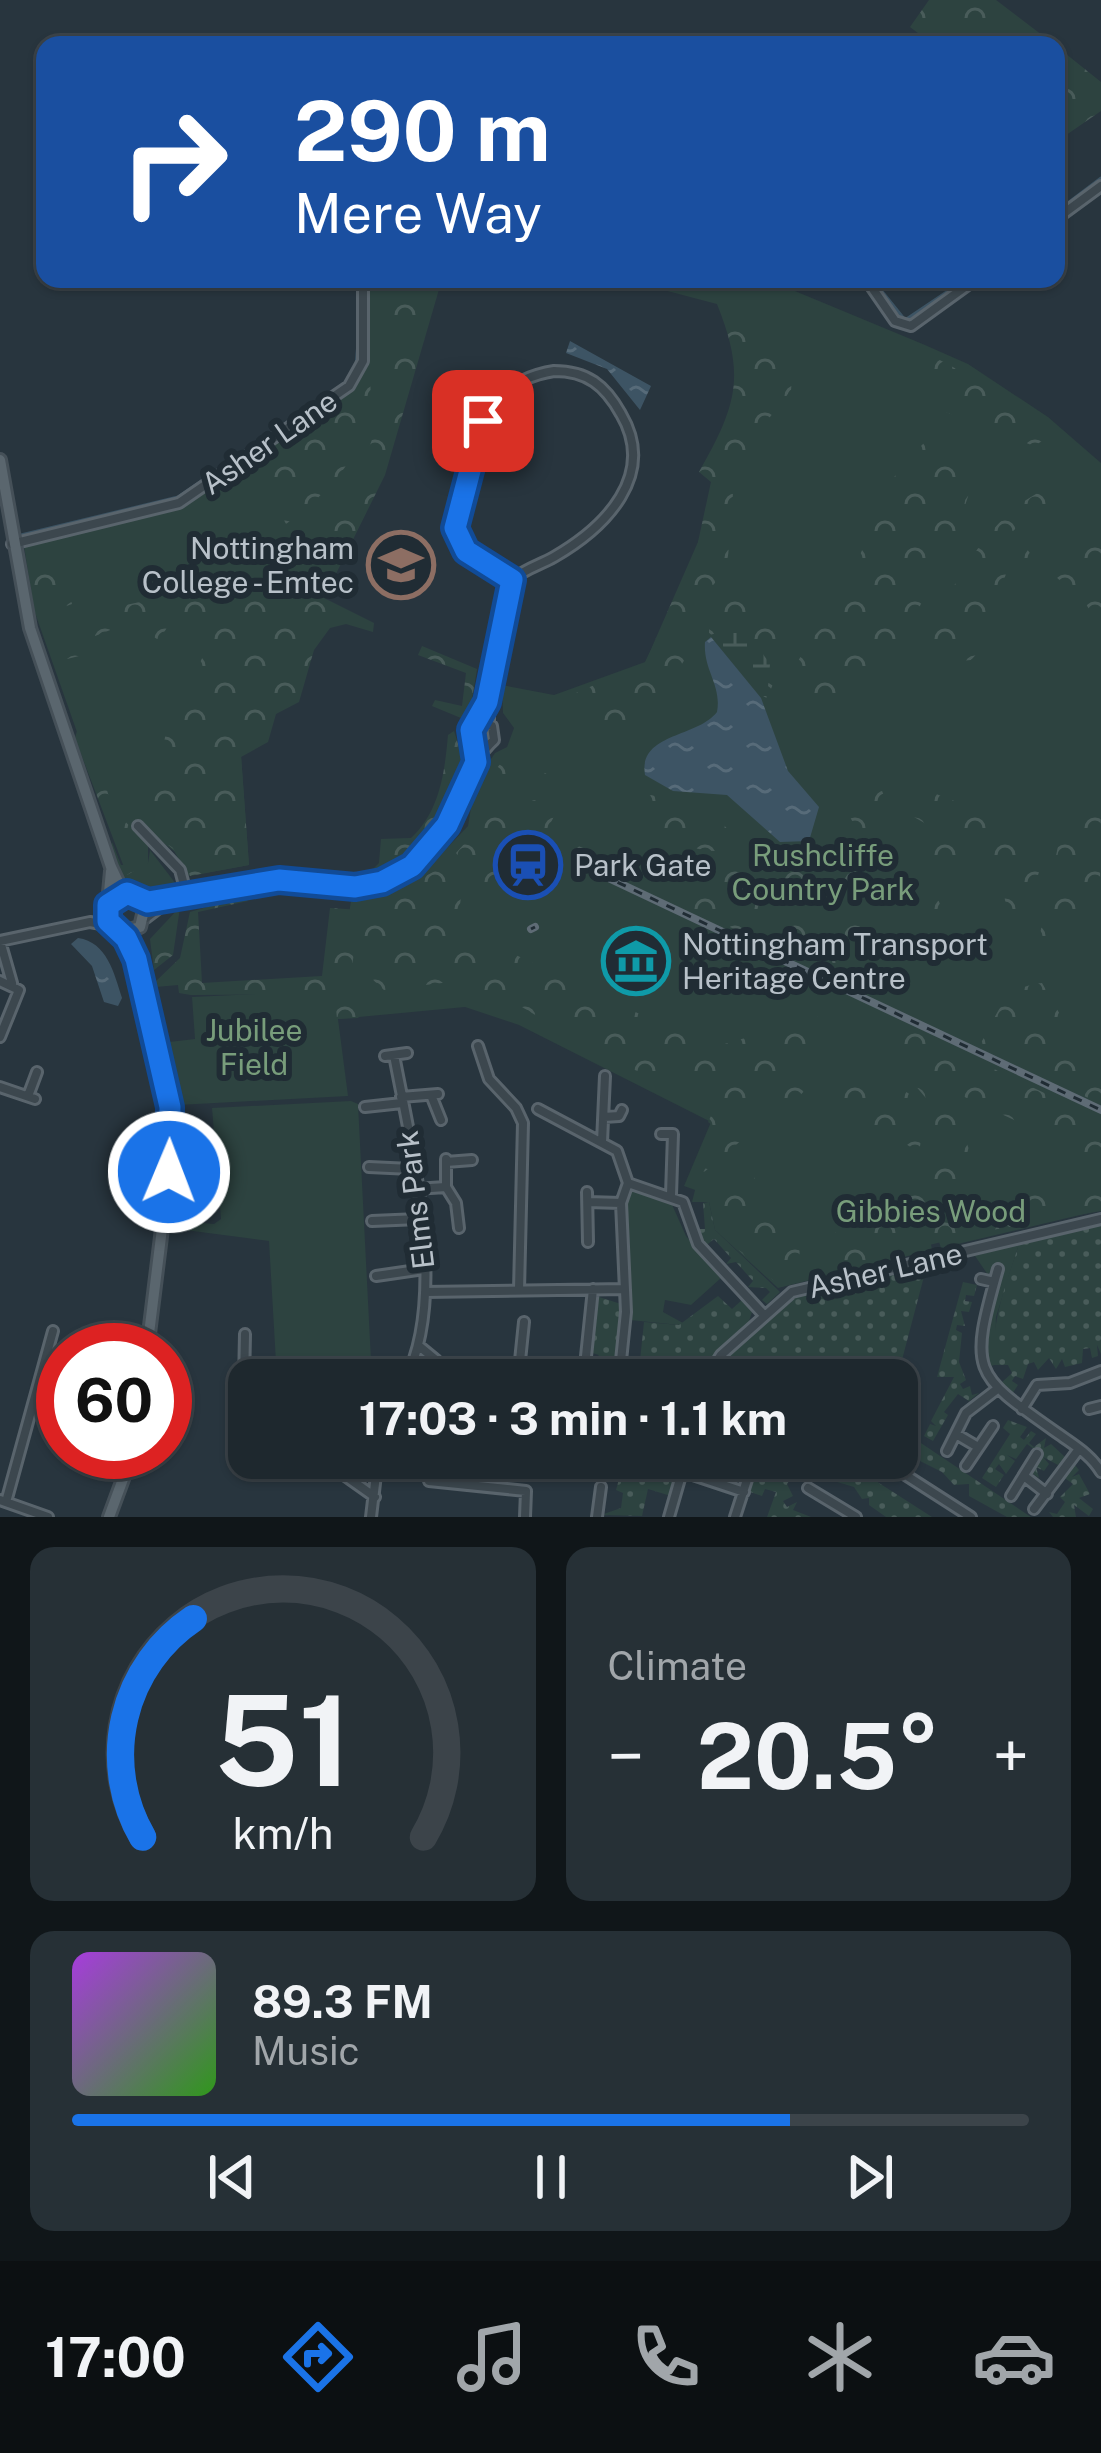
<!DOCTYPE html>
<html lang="en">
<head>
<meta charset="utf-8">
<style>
  :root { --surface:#1e282e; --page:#263036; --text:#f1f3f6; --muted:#a1a6aa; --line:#3c444a; --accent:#1a73e8 }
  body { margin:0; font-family:"Public Sans",sans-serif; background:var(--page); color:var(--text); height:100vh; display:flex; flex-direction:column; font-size:45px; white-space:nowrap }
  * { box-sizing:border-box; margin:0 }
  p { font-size:39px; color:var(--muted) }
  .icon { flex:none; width:66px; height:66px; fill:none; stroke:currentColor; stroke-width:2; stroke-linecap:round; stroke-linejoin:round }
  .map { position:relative; height:1517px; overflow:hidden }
  .sheet { display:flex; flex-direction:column; gap:30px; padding:30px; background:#101619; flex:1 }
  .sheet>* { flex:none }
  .banner { position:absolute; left:36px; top:36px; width:1029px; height:252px; border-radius:24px; box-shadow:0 3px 9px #0004,0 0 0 3px var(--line); background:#1a4fa0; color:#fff; overflow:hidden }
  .speed { position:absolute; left:36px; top:1323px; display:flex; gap:24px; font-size:60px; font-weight:700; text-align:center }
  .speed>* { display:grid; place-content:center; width:156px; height:156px; border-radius:50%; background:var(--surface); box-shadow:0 3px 9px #0004,0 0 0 3px var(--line); line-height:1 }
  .speed .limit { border:18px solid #d22; background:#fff; color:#111 }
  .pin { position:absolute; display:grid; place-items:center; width:102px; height:102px; color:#fff; margin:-51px; border-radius:24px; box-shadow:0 6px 18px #0006 }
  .me { position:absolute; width:132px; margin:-66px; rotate:1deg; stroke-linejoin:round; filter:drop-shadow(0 0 9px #0008) }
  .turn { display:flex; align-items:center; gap:42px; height:252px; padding:0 60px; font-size:54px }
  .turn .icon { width:156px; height:156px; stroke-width:2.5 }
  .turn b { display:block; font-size:84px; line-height:102px }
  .big { font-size:90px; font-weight:700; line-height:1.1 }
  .sheet .widget { flex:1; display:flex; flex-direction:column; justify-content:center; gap:18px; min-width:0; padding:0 42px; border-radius:24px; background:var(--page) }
  .sheet .dial { align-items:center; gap:0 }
  .dial svg { height:312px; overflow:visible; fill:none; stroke:var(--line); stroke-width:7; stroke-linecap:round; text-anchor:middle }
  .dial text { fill:var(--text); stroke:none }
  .song { display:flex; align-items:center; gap:36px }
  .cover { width:144px; height:144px; border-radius:18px; background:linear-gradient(135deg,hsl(280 70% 55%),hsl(110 70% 35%)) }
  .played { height:12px; border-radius:6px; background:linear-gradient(90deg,var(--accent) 75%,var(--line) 75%) }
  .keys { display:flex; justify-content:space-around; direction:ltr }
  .heat { display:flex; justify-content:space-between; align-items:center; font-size:66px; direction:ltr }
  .sheet .tiles { flex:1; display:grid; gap:30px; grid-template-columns:1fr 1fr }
  .widget:last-child { grid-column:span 2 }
  .trip { position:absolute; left:228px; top:1359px; width:690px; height:120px; border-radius:24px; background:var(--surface); box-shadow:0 3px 9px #0004,0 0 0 3px var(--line); font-weight:700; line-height:120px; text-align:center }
  .tab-bar { display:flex; height:192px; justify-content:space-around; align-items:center; background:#0c1012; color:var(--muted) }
  .tab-bar .icon { width:84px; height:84px }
  .tab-bar .selected { color:var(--accent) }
  .tab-bar b { font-size:54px; color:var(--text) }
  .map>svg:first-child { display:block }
</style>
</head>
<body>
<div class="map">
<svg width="1101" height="1517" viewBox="0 0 1101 1517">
  <defs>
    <pattern id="forest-crowns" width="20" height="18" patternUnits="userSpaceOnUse" patternTransform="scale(3)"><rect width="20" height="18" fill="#2d4340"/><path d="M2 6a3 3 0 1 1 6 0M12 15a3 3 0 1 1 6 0" fill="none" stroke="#495c5a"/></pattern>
    <pattern id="wetland-marsh" width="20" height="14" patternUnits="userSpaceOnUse" patternTransform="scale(3)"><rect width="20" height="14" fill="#2d4340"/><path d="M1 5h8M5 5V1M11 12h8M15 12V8" fill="none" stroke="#495c5a"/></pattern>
    <pattern id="garden-dots" width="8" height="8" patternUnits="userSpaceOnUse" patternTransform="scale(3)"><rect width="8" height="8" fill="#2d4340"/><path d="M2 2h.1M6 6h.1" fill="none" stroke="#495c5a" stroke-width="1.8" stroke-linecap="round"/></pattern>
    <pattern id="water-ripples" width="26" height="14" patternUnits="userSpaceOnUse" patternTransform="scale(3)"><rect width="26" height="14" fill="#3d5464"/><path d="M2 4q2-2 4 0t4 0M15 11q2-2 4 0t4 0" fill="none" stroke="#576b79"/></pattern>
  </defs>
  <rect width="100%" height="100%" fill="#28353e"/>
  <path fill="#2d4340" d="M368 279H430L372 460 241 754 249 865 189 876 174 851 146 830 115 840 34 610 24 546 187 505 353 388 368 366Z
    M681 279H766L925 345 968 364 1048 417 1101 463V1210L941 1248 939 1242 931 1244 932 1250 778 1288 715 1230 709 1202H692L695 1190 684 1186 711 1122 519 1025 465 1007 338 1019 348 1096 178 1105 169 1042 195 1039 192 997 337 990 351 901 387 894 423 873 468 826 475 783 495 753 507 747 514 728 503 713 502 685 554 695 645 662 687 577 726 455 750 343 733 304Z
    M112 842 121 865 148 863 150 850 176 884 182 883 184 893C147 904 106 883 112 842Z
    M351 1101 358 1104 372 1380H277L269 1241 170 1228 171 1220 214 1224 221 1219 212 1108Z
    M630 1188 670 1200 686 1236 721 1278 691 1305 665 1300 663 1312 683 1323 679 1325 630 1320 625 1198Z
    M1019 1244 996 1317 995 1365 989 1366 985 1335 1003 1270 993 1267 988 1275 975 1256Z"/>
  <path fill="url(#forest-crowns)" fill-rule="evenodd" d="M929 0H996L1055 45H934L910 27Z
    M1056 46 1101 82V111L1056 142Z
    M387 279H442L385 475 324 598 374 623 373 632 346 624 330 628 314 650 299 702 276 714 268 742 241 757 249 865 190 876 184 858 148 828 166 732 210 642 174 617 159 640 128 623 90 638 79 656 67 659 57 620 260 576 355 488 390 388Z
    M622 279H712L794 358 791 390 749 444 733 493 727 570 700 599 685 659 636 738 575 727 576 693 645 663 698 542 711 482 699 472C737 405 746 376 717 304Z
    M921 350 1005 395 1057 432 1034 446 938 409 912 358Z
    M370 379C376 443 334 489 286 524L254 462Z
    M934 433 979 464 955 535 911 624 816 718 787 683 808 642 832 618 898 469Z
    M1060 484 1101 524V626L1085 603 1045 567 1061 539 1078 546 1086 531 1055 505 1034 512 1013 531 1033 557 1009 567C991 606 1004 628 971 660L937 663 923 647C952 587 991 504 1060 484Z
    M45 541 47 547 57 546 72 604 39 616 27 548Z
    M739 589C799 597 786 659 767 698L769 664 744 627 709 635C710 610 710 593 739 589Z
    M422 646 477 669 471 705 461 718 432 706 435 700 462 706 466 673 418 655Z
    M87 728 113 809 148 845V863L127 875 75 738 77 731Z
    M454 731 463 759C443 810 424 853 370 872L379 863 381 839 411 838C440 812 445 770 448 735Z
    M524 761 550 776V782L503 789 485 799 477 791 502 762Z
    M878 781 893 818 900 868 884 886 848 845 860 835 831 783Z
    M913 785 1011 823 1045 853 1020 932C1006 910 1000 894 1005 869L974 851 937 897 945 916 930 911 928 825 914 817Z
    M553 791 560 804 537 851 529 850 512 898 478 882 456 853 500 804 537 800Z
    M651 795 712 811 729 831 728 849C699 859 641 828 623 805L639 807 643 814 653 801 644 799Z
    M1101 798 1100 884 1059 935 1039 939 1058 846Z
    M564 840 695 895 700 891 763 924 872 920 877 928 863 953V991L825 972 824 963 802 953 793 957 558 845Z
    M746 850H832L869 880V911L852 914C833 889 774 885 758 913L716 892 721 877 712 867 714 861Z
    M446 865 463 882 457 927 711 1048 824 1015 810 1085 785 1111 719 1103 612 1061 522 1007 450 982 384 990C350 963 363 941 374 904Z
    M242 897 248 901 198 912 202 983 322 976 330 908 361 910 350 978 335 994 191 995 179 993 178 985 155 987 159 1018 152 985 180 958 190 912Z
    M180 907 173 955 154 970 150 939Z
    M353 982 374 1000 358 1018 337 1019 335 997Z
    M1042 983 1066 1025 1074 1065 1101 1080V1104L979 1046C998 1016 1001 987 1042 983Z
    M906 1027 1101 1120V1211L992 1230 811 1273 816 1240 888 1213 933 1161 936 1110 898 1065ZM956 1093 1085 1153 1091 1174 1079 1182 965 1207 962 1199 976 1170 956 1112Z
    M840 1073C889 1091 934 1075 919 1152L879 1128 802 1107Z
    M713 1112 757 1127 703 1173 723 1133 708 1122Z
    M745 1152 755 1179 749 1185 781 1225 793 1216 799 1221 800 1281 781 1287C753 1261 712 1236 710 1195Z"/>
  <path fill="url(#wetland-marsh)" d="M743 626 770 664 767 698 750 690 721 643 719 635Z"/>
  <path fill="url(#garden-dots)" d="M709 1202 715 1230 780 1292 767 1304 762 1300 770 1292 766 1288 748 1287 753 1281 736 1262 726 1264 731 1258 714 1239 703 1248 697 1229H705L703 1203Z
    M1101 1225V1354L1097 1345 1098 1356 1092 1358 1090 1348 1083 1349 1082 1363 1065 1367 1062 1359 1056 1369 1049 1358 1038 1370 1034 1362 1028 1364 1023 1379 1015 1376 1012 1381 1018 1385 1012 1394 1001 1383 1012 1373 1008 1365H995C990 1322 1006 1285 1019 1244Z
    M927 1265 898 1375 877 1374 872 1380H735L718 1366 793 1297Z
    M963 1282 977 1285 974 1296 966 1295 965 1301 972 1302 969 1312 961 1311 965 1326 957 1325 956 1330 962 1333 959 1362 966 1380 960 1384 963 1389 970 1386 972 1395 979 1393 969 1401 958 1394 944 1412 948 1415 933 1441 924 1436 930 1424 936 1426 931 1421 954 1377H937Z
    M718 1296 732 1309 742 1300 752 1312 748 1324 691 1380H680L682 1372 674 1365 672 1380H638L644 1322 679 1325Z
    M599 1297 621 1304 615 1380H599L600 1370 588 1368 599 1355 589 1352Z
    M1008 1420 1027 1427 1020 1437 1024 1440 1031 1431 1036 1434 1029 1443 1034 1447 1046 1438 1044 1448 1051 1444 1065 1457 1058 1465 1043 1457 1049 1464 1044 1471 1036 1467 1039 1478 1030 1472 1042 1455 1027 1444 1016 1459 1007 1455 1015 1461 1006 1474 999 1464 995 1469 1004 1475 996 1487 982 1478 1010 1434 1003 1428Z
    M897 1427 1031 1517H1007L969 1496V1484L954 1485 942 1472 900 1451Z
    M641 1458H670L680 1464 671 1496 648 1489 642 1516 601 1515 621 1508 623 1493 616 1490 622 1468 643 1480 647 1460Z
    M771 1458H840L932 1517H886L869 1505V1498L862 1499 854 1487 834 1481 827 1469 810 1458 803 1460 804 1470H797L787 1484 793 1496 783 1501 787 1507 797 1502 793 1510 811 1517H767L776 1492 765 1489 762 1496 747 1491 753 1482H762Z
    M1074 1464 1079 1470 1072 1477 1079 1474 1090 1494 1079 1498 1093 1509 1089 1516 1074 1505 1076 1517H1053L1049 1512 1057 1514 1065 1502 1060 1497 1073 1484 1062 1476Z"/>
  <path fill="url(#water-ripples)" d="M570 341 651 386 640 410 607 369 566 353Z
    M711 637 761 698 788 771 819 807 809 841 780 842 727 795 673 791 645 775C638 733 697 738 717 712 722 685 703 670 705 642Z
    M78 938C107 942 114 973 122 998L118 1006 104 1002 92 966 71 944Z"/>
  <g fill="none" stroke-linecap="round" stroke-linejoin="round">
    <path stroke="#3d5464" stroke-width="3" d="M1056 212 1101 178
      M872 279 905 320 966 279
      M356 367 359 329
      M21 535 178 497 349 380"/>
    <g stroke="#59646c" stroke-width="14">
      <path id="minor" d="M1056 219 1101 186
        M866 279 895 321 911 326 976 279
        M554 371C587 371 605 385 621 414 657 475 606 527 554 557 540 565 524 569 512 580 496 566 470 561 460 542 447 518 476 418 495 399 510 384 534 374 554 371Z
        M12 544 179 503 349 386 363 361V279
        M489 722V676L512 580
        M485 746 474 743 470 735 486 704
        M138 826 180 870 187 896
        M143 901C180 904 216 886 253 883 320 875 385 907 434 844 459 813 465 766 494 740L492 726 477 723
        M146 918 167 902
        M0 941 90 922 112 926
        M0 941 12 983
        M0 981 19 990 0 1037
        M478 1046 489 1079 516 1108 523 1123 519 1290
        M394 1055C411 1146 449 1296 405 1380
        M385 1056 407 1053
        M0 1087 35 1099
        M431 1095 441 1120
        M28 1096 37 1072
        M401 1097 438 1094
        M365 1107 402 1103
        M538 1109 617 1151 628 1183
        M604 1117 619 1116 622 1110
        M661 1134H673L671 1195
        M602 1142 605 1076
        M446 1162 472 1160
        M369 1167 411 1169
        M628 1183 683 1202 698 1244 763 1314
        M446 1187 456 1203 459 1228
        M415 1189 446 1187V1159
        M587 1192 588 1242
        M588 1202 621 1203
        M372 1221 419 1219
        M998 1269C968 1374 973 1374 1060 1435 1075 1446 1091 1455 1101 1472
        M376 1276 424 1269
        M981 1279 994 1282
        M425 1292 625 1289
        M245 1334 244 1383 249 1399
        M419 1346 436 1360 442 1380
        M585 1366 593 1289
        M711 1368 727 1380
        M518 1378 533 1380
        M518 1380 524 1322
        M619 1380 626 1312 621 1203 628 1183
        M705 1380 721 1355 792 1292 1101 1219
        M1022 1409 1037 1385 1070 1383 1101 1371
        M1089 1409 1101 1406
        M956 1434 978 1447
        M947 1451 966 1413 996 1390
        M320 1458 375 1497
        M879 1458 971 1517
        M966 1466 993 1426
        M603 1470 605 1458
        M684 1472 744 1492
        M1024 1476 1047 1494
        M429 1481 526 1491 525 1517
        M808 1488 856 1517
        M1011 1496 1037 1454
        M0 1500 48 1517
        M6 1502 53 1331
        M1034 1509 1079 1449
        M371 1517 378 1458
        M597 1517 601 1487
        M669 1517 686 1458
        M735 1517 754 1458"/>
    </g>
    <g stroke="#455058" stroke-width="16">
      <path id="major" d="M0 460 30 628 111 867 120 886 145 906 140 927 121 932
        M111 871 107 914 136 959 169 1107V1172L147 1350
        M109 1517 133 1452"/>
    </g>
    <use href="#minor" stroke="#3c474e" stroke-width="8"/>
    <use href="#major" stroke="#5a666e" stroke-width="10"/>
    <g stroke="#5e6b75" stroke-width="8">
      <path id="rail" d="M585 867 1101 1110
        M531 929 535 927"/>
    </g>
    <use href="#rail" stroke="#202c34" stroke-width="3" stroke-dasharray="9" stroke-linecap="butt"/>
  </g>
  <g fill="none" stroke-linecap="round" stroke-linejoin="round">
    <g stroke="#114b97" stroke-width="30">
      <path id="route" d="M169 1172 170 1107 136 959 126 938 108 921V905L127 893 148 902 279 880 355 887 382 882 412 866 447 825 476 762 471 730 487 702 512 580 466 551 455 528 483 421"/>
    </g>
    <use href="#route" stroke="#1a73e8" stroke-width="21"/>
  </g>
  <defs>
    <g id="university-ring" transform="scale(3.45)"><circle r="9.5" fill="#202c34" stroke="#8d6e63" stroke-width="1.5"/><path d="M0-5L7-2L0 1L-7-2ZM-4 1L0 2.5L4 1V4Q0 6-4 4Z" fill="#8d6e63"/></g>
    <g id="station-ring" transform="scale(3.45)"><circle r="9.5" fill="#202c34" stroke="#1a4fb4" stroke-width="1.5"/><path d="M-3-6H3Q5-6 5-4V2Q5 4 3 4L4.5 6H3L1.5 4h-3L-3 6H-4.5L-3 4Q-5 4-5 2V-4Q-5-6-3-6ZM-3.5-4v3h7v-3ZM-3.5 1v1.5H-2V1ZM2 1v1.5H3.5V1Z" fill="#1a4fb4"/></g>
    <g id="museum-ring" transform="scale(3.45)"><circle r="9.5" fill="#202c34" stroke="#0f9aa8" stroke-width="1.5"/><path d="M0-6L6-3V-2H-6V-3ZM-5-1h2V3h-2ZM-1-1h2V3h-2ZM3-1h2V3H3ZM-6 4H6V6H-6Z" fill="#0f9aa8"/></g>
  </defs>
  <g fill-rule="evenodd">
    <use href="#university-ring" x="401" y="565"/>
    <use href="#station-ring" x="528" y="865"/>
    <use href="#museum-ring" x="636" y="961"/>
  </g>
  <g text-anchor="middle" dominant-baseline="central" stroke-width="12" stroke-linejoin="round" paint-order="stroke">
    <g font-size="30" fill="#b8c1c9" stroke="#202c34">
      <text transform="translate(269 442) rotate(-35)">Asher Lane</text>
      <text transform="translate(415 1200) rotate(-97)">Elms Park</text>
      <text transform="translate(885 1270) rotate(-13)">Asher Lane</text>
    </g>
    <g font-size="30" fill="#b8c1c9" stroke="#202c34" text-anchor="start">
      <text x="354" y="548" text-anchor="end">Nottingham<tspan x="354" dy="34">College - Emtec</tspan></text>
      <text x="574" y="865">Park Gate</text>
      <text x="682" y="944">Nottingham Transport<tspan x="682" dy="34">Heritage Centre</tspan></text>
    </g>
    <g font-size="30" fill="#789d7b" stroke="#202c34">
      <text x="823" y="855">Rushcliffe<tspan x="823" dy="34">Country Park</tspan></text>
      <text x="254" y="1030">Jubilee<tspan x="254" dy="34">Field</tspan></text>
      <text x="931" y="1211">Gibbies Wood</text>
    </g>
  </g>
</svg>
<div class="speed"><div class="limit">60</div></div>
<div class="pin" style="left:483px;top:421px;background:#d93025"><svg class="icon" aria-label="arrive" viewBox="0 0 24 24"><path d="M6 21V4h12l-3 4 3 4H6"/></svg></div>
<svg class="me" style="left:169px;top:1172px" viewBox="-20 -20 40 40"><circle r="17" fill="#1a73e8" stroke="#fff" stroke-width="3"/><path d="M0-11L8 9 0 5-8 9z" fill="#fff"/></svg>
<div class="trip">17:03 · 3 min · 1.1 km</div>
<div class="banner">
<div class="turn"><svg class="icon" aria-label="right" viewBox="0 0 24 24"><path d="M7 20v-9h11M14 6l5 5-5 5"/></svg><div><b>290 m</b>Mere Way</div></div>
</div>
</div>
<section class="sheet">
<div class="tiles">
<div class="widget dial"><svg viewBox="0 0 100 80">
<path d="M14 69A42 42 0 1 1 86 69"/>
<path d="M14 69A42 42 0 0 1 27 13" stroke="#1a73e8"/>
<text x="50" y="56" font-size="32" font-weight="700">51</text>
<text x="50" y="72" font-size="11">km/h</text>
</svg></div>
<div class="widget"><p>Climate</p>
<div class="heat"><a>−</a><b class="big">20.5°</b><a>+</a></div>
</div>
<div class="widget">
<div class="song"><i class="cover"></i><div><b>89.3 FM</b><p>Music</p></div></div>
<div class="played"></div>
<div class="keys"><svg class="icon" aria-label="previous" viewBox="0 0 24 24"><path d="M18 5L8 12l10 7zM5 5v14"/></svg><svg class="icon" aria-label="pause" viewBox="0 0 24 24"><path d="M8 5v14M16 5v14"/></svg><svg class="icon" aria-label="next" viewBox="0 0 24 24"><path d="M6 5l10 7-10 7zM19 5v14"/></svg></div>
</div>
</div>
</section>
<nav class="tab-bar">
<b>17:00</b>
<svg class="icon selected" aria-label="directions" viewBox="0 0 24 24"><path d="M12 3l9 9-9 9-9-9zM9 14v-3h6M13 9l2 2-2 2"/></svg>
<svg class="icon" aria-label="music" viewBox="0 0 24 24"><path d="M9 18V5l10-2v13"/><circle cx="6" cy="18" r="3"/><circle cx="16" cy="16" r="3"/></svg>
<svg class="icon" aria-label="phone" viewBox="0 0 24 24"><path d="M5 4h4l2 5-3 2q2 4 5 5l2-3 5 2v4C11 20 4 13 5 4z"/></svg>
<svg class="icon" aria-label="climate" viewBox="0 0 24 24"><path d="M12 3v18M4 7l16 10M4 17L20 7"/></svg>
<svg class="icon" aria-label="car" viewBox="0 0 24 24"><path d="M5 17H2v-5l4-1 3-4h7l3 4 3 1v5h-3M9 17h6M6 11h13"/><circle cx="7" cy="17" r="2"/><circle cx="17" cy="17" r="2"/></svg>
</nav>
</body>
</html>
